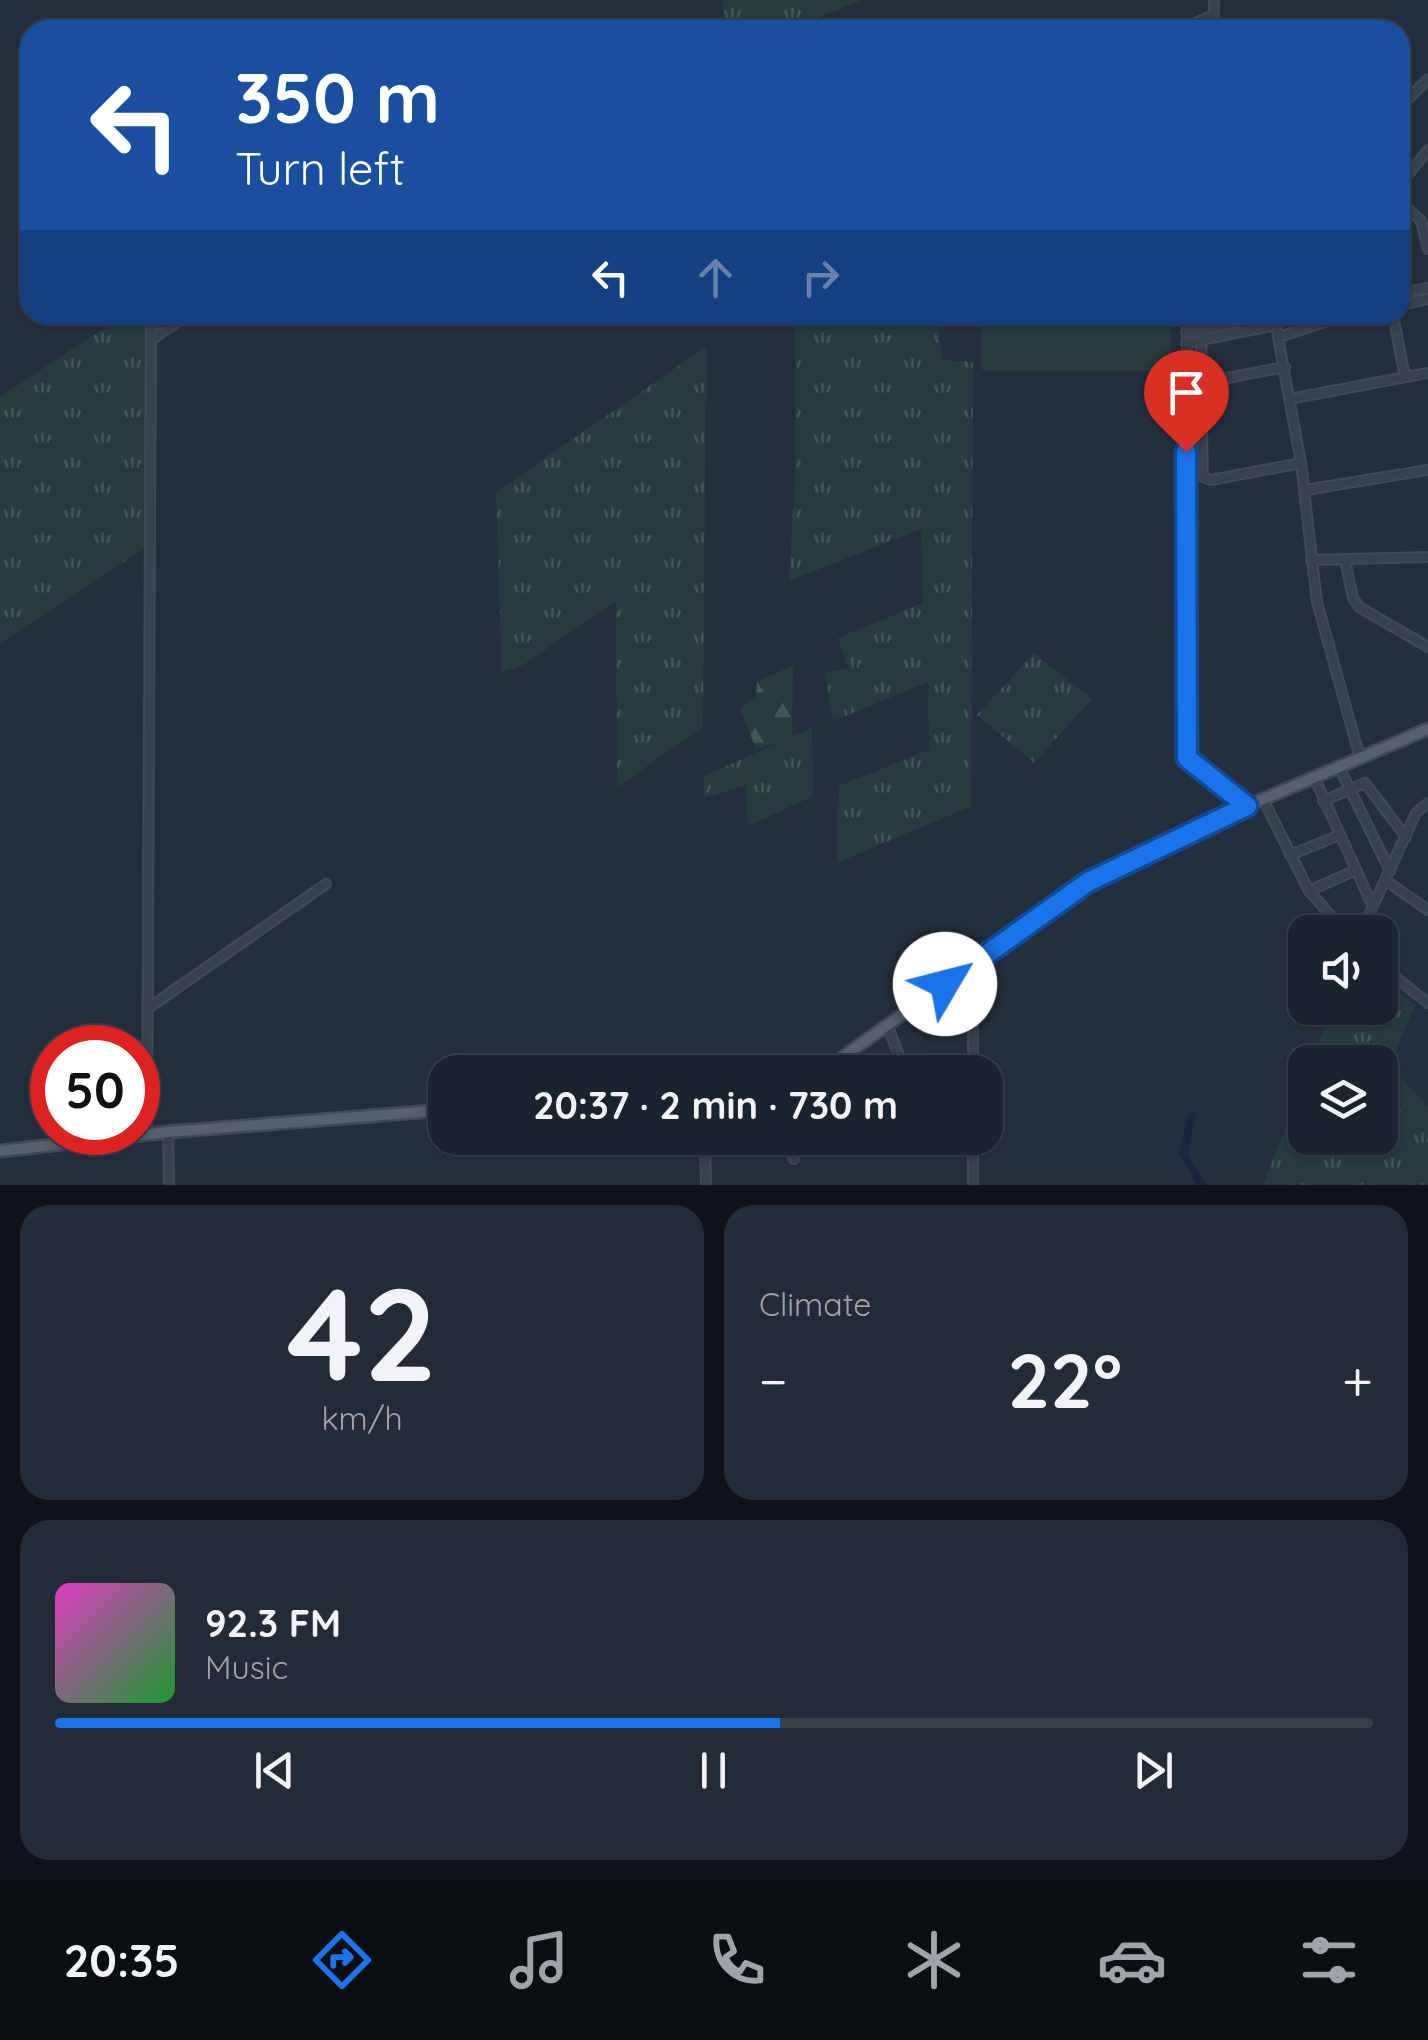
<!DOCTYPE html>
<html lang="en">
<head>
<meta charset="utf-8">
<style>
  :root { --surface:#1b232e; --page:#242b36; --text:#f1f3f6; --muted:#a0a4aa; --line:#39404a; --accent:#1a73e8 }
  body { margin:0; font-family:Quicksand,sans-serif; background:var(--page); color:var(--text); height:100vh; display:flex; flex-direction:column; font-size:38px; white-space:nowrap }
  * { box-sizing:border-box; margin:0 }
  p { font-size:32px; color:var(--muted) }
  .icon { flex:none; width:55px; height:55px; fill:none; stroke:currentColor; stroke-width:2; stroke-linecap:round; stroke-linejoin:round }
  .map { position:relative; height:1185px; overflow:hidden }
  .sheet { display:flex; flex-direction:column; gap:20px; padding:20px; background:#0f1319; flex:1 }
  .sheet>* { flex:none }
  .top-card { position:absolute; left:20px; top:20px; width:1390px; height:305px; border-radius:30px; box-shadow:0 2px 8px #0004,0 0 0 2px var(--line); background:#1a4fa0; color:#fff; overflow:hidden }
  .buttons { position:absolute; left:1288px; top:915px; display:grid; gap:20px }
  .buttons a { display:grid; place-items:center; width:110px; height:110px; border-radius:20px; background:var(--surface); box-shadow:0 2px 8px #0004,0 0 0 2px var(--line); font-size:50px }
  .speed { position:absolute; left:30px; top:1025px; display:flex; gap:20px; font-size:50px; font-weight:700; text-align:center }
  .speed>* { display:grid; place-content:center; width:130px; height:130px; border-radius:50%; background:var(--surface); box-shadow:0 2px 8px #0004,0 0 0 2px var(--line); line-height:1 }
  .speed .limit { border:15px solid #d22; background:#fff; color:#111 }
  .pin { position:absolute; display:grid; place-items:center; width:85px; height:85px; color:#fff; margin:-102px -42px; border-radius:50% 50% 50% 0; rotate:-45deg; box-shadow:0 0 10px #0007 }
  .pin .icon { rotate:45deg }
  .me { position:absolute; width:110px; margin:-55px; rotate:53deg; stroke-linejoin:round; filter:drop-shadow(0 0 8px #0008) }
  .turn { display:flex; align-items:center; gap:35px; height:210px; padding:0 50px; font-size:45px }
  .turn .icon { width:130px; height:130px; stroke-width:2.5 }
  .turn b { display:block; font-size:70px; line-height:85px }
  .lanes { display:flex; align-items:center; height:95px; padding:0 50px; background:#0003; justify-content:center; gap:50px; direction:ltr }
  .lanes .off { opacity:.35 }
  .big { font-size:75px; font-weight:700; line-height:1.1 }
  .sheet .widget { flex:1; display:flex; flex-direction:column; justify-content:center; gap:15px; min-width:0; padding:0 35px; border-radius:30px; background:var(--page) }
  .sheet .dial { align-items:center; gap:0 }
  .dial b { font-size:130px; line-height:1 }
  .song { display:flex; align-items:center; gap:30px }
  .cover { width:120px; height:120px; border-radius:15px; background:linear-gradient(135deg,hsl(310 70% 55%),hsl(130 70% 35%)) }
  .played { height:10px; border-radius:5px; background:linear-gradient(90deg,var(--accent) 55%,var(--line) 55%) }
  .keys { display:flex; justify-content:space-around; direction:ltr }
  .heat { display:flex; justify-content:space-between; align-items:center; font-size:55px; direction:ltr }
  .sheet .tiles { flex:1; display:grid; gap:20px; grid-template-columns:1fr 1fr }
  .widget:last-child { grid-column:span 2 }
  .trip { position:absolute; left:428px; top:1055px; width:575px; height:100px; border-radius:30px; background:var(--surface); box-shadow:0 2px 8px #0004,0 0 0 2px var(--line); font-weight:700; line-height:100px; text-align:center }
  .tabs { display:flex; height:160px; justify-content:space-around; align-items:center; background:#0b0e12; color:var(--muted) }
  .tabs .icon { width:70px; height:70px }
  .tabs .active { color:var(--accent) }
  .tabs b { font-size:45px; color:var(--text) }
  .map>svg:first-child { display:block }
</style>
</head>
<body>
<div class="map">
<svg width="1428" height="1185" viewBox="0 0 1428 1185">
  <defs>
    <pattern id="grass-tufts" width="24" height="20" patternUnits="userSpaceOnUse" patternTransform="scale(2.5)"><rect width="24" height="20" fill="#263c3f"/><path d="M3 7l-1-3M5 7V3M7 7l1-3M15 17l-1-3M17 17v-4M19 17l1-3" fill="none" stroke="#435659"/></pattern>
    <pattern id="forest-firs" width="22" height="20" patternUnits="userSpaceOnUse" patternTransform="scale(2.5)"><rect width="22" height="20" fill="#263c3f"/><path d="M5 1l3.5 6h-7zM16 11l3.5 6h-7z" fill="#435659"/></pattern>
  </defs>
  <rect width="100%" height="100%" fill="#242f3e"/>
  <path fill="url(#grass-tufts)" d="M723 0H862L786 30H723Z
    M124 315H154L153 543 0 643V397Z
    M795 315H938L942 360 973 362 971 806 837 863 839 786 929 750 928 682 833 721 825 673 849 668 838 638 923 603 921 529 789 581 795 481Z
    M706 347 703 727 617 787 616 601 523 665 502 672 496 492Z
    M1034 653 1092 699 1034 763 977 715Z
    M812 728 813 796 748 826 746 785 704 798V776Z
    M1380 978 1415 1005 1389 1066 1428 1106V1185H1263L1305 1078V1138H1380V1062H1311L1333 1008H1380Z"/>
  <path fill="url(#forest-firs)" d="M793 666 792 740 756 749 740 708 756 696 757 681Z"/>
  <path fill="#263c3f" d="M982 315H1171L1170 371 982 370Z"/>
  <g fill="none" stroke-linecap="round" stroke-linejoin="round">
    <path stroke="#17263c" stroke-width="8" d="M1192 1116 1183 1154 1202 1185"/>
    <g stroke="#414a57" stroke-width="12">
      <path id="minor" d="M1181 30 1213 15
        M1213 30 1214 0
        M1400 107 1428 79
        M1400 184 1428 150
        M1400 201 1421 221 1428 249
        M1400 293 1428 288
        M1400 305 1428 299
        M1187 315 1186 752 1194 766 1247 806
        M1202 315 1201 383 1285 367
        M1274 315 1301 463 1317 602 1360 758
        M1393 315 1405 377
        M1186 333 1274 315
        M1279 337 1346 315
        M151 340 188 315
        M1186 343 1276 325
        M1201 383 1203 477 1211 480 1301 463
        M1289 399 1428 373
        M1305 490 1428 470
        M1311 560 1428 557
        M1345 560 1353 598 1359 607 1428 647
        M1339 767 1390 871
        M1314 777 1373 907
        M1263 799 1309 891 1345 932
        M1323 801 1365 783 1406 837
        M1290 855 1340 835
        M1385 880 1428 910
        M1309 891 1356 870
        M1361 932 1416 813 1428 803
        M1380 965 1428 1003
        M147 1009 326 884
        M888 1027 903 1066
        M973 1072V962
        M168 1132 169 1185
        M147 1134 151 315
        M705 1138 706 1185
        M784 1138 794 1159
        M973 1185V1138"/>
    </g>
    <g stroke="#414a57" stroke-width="15">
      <path id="major" d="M822 1072 1088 881 1186 832 1428 729
        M0 1151 168 1132 445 1110"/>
    </g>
    <use href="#minor" stroke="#38414e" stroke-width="8"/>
    <use href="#major" stroke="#56606e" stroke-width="10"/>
  </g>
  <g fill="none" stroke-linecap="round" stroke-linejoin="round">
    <g stroke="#114b97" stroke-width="25">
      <path id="route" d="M945 984 1088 882 1247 806 1187 758 1186 452"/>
    </g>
    <use href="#route" stroke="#1a73e8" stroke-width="18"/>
  </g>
</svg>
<div class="buttons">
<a><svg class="icon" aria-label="sound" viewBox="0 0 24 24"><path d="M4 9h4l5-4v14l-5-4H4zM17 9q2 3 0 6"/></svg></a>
<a><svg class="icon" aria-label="layers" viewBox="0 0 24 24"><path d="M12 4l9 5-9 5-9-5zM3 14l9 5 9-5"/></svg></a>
</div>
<div class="speed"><div class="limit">50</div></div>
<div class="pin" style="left:1186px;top:452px;background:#d93025"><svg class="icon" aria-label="arrive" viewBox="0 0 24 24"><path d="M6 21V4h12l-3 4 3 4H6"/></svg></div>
<svg class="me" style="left:945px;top:984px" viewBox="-20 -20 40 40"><circle r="19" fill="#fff"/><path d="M0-13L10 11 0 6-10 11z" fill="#1a73e8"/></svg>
<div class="trip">20:37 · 2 min · 730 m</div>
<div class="top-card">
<div class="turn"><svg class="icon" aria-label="left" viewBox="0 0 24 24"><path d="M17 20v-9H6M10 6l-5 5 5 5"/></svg><div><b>350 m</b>Turn left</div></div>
<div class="lanes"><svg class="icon" aria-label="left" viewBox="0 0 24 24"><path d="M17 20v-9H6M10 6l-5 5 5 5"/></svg><svg class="icon off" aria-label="ahead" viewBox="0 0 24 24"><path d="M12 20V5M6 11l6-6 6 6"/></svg><svg class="icon off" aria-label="right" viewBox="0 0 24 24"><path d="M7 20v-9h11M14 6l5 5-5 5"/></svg></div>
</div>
</div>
<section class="sheet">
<div class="tiles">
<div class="widget dial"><b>42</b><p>km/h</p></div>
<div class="widget"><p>Climate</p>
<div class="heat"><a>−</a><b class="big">22°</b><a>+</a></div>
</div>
<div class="widget">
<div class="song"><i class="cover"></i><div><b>92.3 FM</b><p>Music</p></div></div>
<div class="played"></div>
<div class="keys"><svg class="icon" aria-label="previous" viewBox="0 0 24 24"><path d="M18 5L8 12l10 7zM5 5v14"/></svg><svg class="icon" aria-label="pause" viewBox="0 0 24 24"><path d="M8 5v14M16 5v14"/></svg><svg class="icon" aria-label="next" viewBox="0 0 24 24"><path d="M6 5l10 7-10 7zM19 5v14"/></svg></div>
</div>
</div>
</section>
<nav class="tabs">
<b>20:35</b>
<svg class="icon active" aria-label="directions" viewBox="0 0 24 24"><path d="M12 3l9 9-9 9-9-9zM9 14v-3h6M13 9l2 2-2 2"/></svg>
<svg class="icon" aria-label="music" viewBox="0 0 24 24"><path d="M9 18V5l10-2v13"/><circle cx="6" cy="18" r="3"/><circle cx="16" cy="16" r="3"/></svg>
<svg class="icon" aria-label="phone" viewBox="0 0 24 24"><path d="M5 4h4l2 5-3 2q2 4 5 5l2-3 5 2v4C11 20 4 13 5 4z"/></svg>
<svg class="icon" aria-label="climate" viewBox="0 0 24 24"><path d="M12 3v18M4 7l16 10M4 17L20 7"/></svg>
<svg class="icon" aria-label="car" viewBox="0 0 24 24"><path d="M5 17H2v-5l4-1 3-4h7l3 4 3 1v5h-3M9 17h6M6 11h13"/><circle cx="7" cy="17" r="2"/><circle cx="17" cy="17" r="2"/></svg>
<svg class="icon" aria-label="filters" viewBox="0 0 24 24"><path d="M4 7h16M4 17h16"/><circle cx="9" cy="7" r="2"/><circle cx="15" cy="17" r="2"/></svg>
</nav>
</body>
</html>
